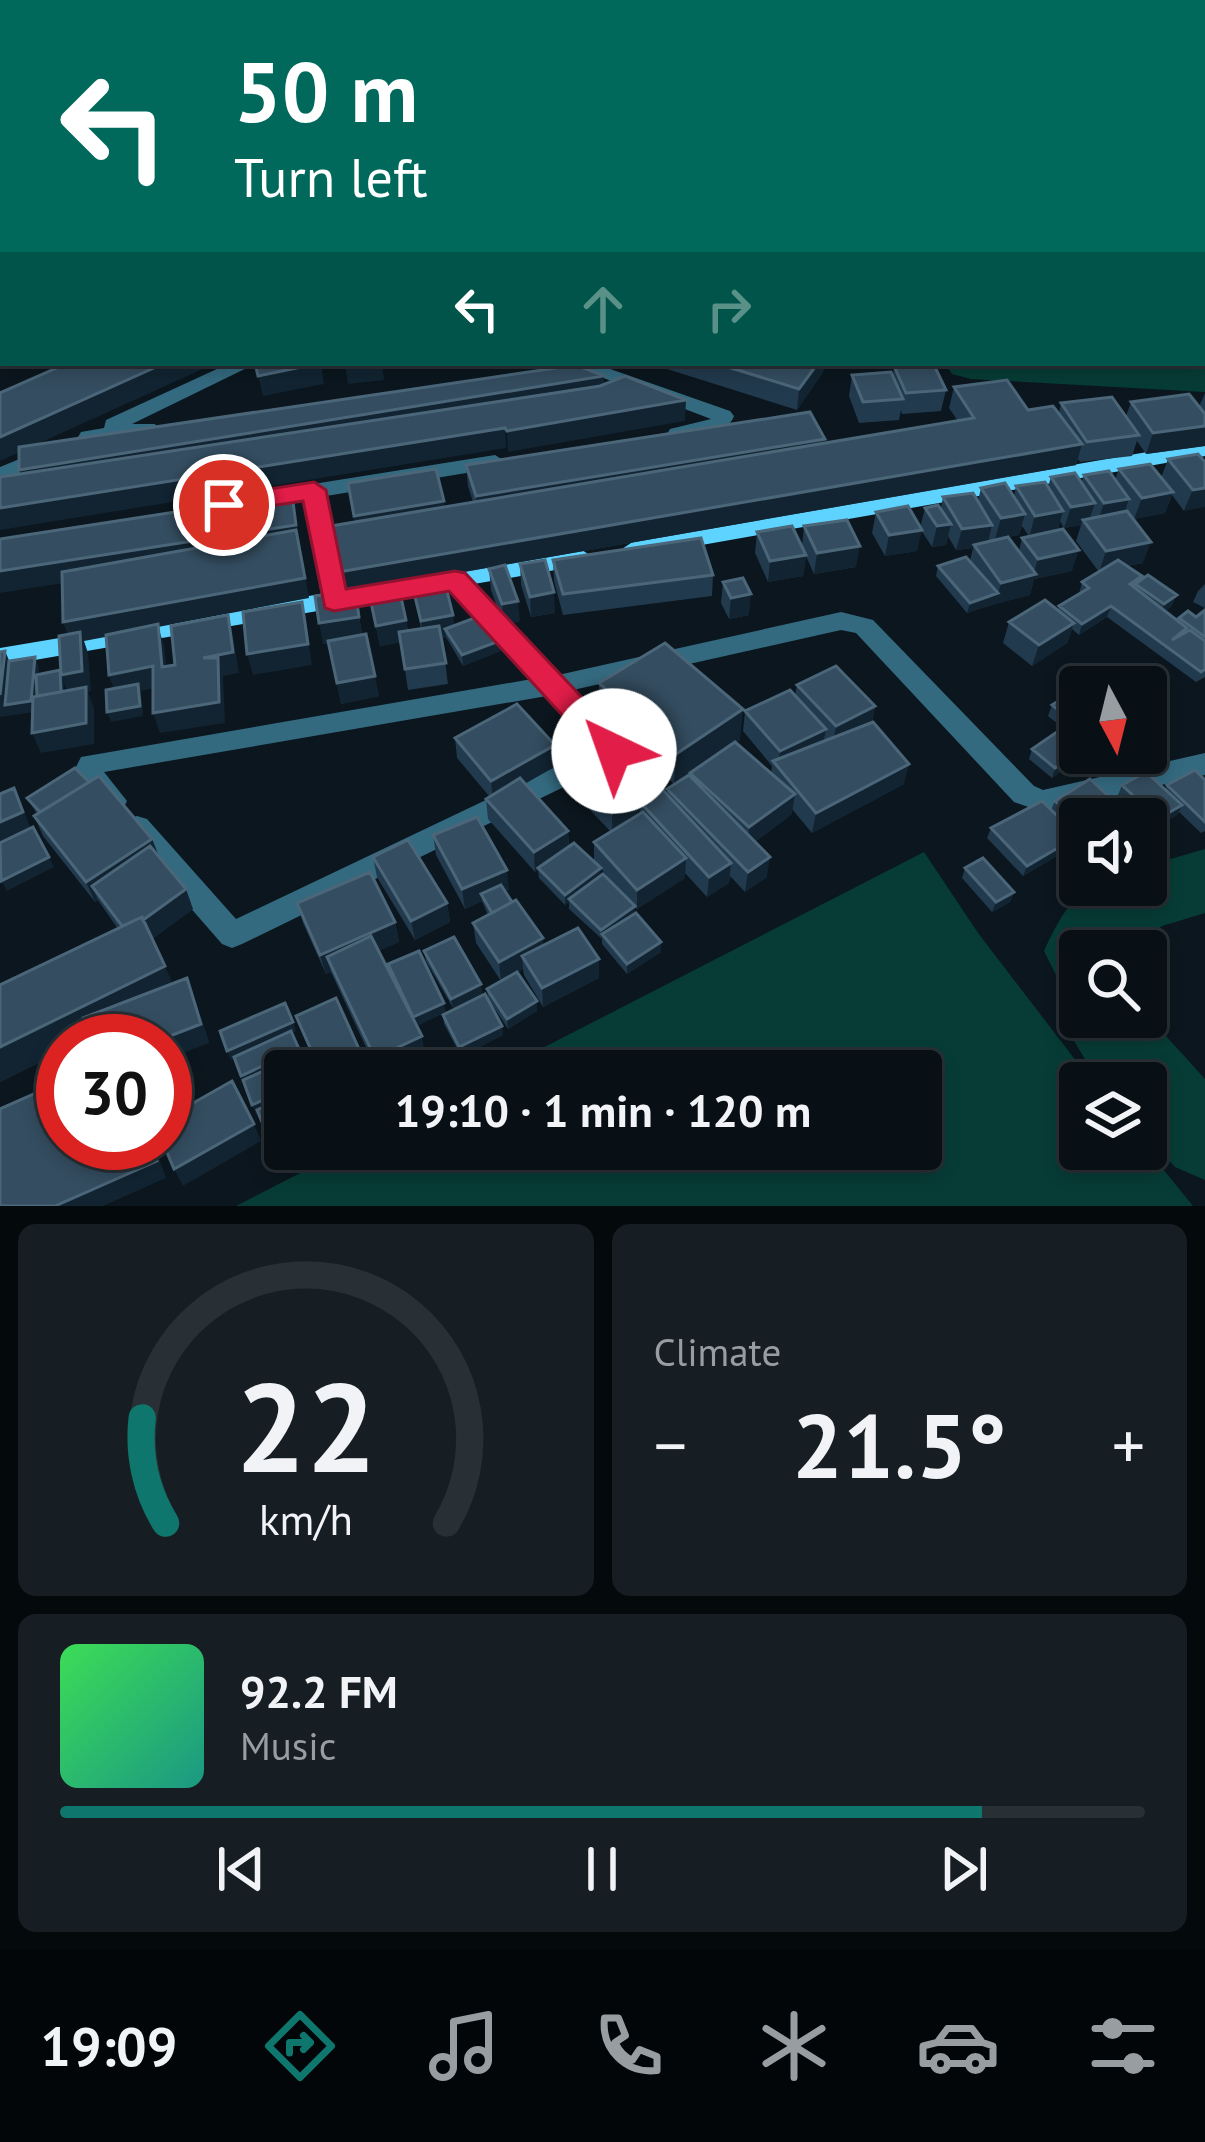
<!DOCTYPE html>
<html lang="en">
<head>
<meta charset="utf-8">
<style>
  :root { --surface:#081016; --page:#161e23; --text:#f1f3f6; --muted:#989da1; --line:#293035; --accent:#0f766e }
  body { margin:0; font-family:"PT Sans",sans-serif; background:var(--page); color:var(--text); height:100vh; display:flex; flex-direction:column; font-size:45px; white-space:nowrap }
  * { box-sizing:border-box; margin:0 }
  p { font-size:39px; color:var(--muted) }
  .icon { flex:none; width:66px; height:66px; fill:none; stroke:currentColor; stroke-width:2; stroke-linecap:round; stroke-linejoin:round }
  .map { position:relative; height:1206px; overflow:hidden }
  .drawer { display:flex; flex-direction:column; gap:18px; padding:18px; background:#04090c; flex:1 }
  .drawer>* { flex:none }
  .banner { position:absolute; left:0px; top:0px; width:1206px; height:366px; box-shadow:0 6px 18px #0003,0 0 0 3px var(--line); background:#00695c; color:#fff; overflow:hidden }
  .needle { width:78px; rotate:173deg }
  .fabs { position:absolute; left:1059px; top:666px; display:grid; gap:24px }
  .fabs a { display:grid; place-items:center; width:108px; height:108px; border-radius:12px; background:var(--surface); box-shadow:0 6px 18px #0003,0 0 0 3px var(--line); font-size:60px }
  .speed { position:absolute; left:36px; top:1014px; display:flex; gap:24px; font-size:60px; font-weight:700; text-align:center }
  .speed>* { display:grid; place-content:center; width:156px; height:156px; border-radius:50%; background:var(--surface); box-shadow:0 6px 18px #0003,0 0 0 3px var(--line); line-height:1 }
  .speed .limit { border:18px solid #d22; background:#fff; color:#111 }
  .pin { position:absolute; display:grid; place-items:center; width:102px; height:102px; color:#fff; margin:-51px; border:6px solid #fff; border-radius:50%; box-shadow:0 3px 12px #0007 }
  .me { position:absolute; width:132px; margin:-66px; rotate:318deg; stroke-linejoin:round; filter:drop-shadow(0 0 9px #0008) }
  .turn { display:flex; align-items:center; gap:42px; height:252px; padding:0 36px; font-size:54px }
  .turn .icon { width:156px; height:156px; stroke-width:2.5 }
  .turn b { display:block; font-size:84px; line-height:102px }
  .lanes { display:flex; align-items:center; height:114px; padding:0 36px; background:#0003; justify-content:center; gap:60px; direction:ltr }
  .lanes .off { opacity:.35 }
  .big { font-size:90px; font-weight:800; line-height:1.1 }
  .drawer .tile { flex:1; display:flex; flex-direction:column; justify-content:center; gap:18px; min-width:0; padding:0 42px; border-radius:18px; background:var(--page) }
  .drawer .dial { align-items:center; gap:0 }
  .dial svg { height:312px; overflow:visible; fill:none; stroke:var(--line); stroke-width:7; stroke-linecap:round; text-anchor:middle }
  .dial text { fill:var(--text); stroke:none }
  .song { display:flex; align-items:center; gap:36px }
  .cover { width:144px; height:144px; border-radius:18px; background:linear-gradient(135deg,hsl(130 70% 55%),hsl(170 70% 35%)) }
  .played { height:12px; border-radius:6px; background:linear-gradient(90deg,var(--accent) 85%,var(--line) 85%) }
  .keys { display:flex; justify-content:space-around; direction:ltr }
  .heat { display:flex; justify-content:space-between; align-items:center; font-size:66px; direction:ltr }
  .drawer .tiles { flex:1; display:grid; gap:18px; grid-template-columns:1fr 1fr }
  .tile:last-child { grid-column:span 2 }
  .trip { position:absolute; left:264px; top:1050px; width:678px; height:120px; border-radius:12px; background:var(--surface); box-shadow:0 6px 18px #0003,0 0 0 3px var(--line); font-weight:800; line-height:120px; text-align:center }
  .tabs { display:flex; height:192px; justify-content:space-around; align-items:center; background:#030609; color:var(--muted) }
  .tabs .icon { width:84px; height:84px }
  .tabs .on { color:var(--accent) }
  .tabs b { font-size:54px; color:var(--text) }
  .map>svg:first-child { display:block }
</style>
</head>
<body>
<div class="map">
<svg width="1205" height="1206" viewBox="0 0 1205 1206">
  <rect width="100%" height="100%" fill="#0b161e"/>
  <path fill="#073c36" d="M924 852 978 933 1093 1083H1080V1149L1146 1148 1193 1206H236L347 1149H921V1071H498Z"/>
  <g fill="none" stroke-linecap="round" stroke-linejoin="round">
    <path fill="#073c36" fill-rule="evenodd" d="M280 0H325L278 3Z
      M509 0H549L551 3H511Z
      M0 37H3V61H0Z
      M1205 360V392L971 379 952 374 945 363Z
      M1205 849V913L1162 926 1128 951H1080V984L1056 975 1044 951C1072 891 1082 885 1146 885V866Z
      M1080 988V1017L1146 1014 1205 1079V1180L1175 1167 1146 1136V1083H1099L1060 1017 1072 991Z"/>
    <path fill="#346a80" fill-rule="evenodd" d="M230 363H257L132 424H155L158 429 155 434 89 444 78 437 81 432 104 428 106 420Z
      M564 363H593L730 411 734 416C726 437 691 442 670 439L667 434 670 429 711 419Z
      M49 447 60 454 57 459 0 483V467Z
      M495 455 506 462 503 467 326 496 346 601 334 610 322 601 304 500 263 506 252 499 263 492Z
      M455 572 463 574 558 675 841 612 873 620 1034 786 1043 790 1205 753V775L1043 812 1014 802 856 633 841 630 573 690 623 744 627 751 623 758 242 944 232 948 222 944 127 835 123 827 127 819 137 816 147 819 236 919 595 748 547 696 104 772 127 801 123 809C101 816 83 789 74 771L81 757 532 679 447 586 443 580 447 574Z"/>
    <path fill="#5fd3ff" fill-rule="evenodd" d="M626 0H644L646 3H628Z
      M1203 314H1205V326H1203Z
      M1205 442V456L634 557 622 549 634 541Z
      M582 550 594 558 590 564 0 666V648Z"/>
  </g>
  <path fill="#223a4d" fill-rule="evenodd" d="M648 363H825L823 372 797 410Z
    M894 366 946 390 941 411 902 414 901 410 899 420 859 423 849 396 852 375H893Z
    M954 387 1028 410 1059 413 1061 403 1126 416 1131 402 1199 407 1205 393V446L1146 454 1137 441 1132 456 1080 462 1078 459 1076 465 355 591 362 634 379 696 341 704 329 643 323 644 355 522 348 483 444 501V507L473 502 468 486 466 465 824 443 958 421 949 408Z
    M1168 459 1205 462 1184 511 1172 495 1165 513 1134 519 1126 508 1125 512 1143 563 1127 566 1140 580 1172 606 1165 611 1178 621 1179 618 1196 617 1205 610V677L1196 682 1107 617 1079 635 1072 629 1067 643 1032 666 1003 643 1009 622 1058 610 1059 606 1079 594 1082 582 1099 572 1076 541 1081 525 1064 528 1060 521 1058 530 1072 571 1034 579 1030 595 995 604 967 613 936 576 938 566 970 561 973 548 956 550 948 536 946 545 932 547 921 530 917 551 885 556 872 533 876 512 920 528 925 508H941L943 497 978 501 981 488 1014 497 1016 486 1048 487 1051 477 1081 483 1084 475 1115 480 1119 469 1161 478ZM1022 526 1029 536 1022 538 1019 551 1008 537 1019 535Z
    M804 526 856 567 814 574 806 556 803 576 768 582 755 553 757 532 802 546Z
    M553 560 713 575 712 596 563 615 554 581Z
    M520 564 555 613 531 617 521 585Z
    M489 569 520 621 504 625 491 590Z
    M723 582 749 615 729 619 721 603Z
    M1205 584V608L1193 602 1198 591Z
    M413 589 455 626 503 650 463 666 446 637 442 638 448 684 408 690 401 642 380 646 369 593 406 620 408 631 421 629Z
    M599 683 740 740 736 742 771 774 772 766 743 731 745 711 795 695 797 685 875 706 872 723 904 784 812 833 792 809V814L755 842 767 877 745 892 730 876 729 883 707 897 685 873V878L637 909 635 908V914L661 952 627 974 602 944V939L569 909V902L565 905 539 878 538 870 535 872 488 819 486 799 489 796 457 758 455 738 556 766 525 783 568 831 569 846 594 862V842L611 832 568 787 567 767 667 794V789L689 776 690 774 674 784 599 714ZM601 869 620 891 601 876Z
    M1080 688V753H1086L1052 778 1029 759 1032 749 1063 728 1048 716 1052 705Z
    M1205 780V831L1201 833 1179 812 1177 815 1153 829 1146 822V819H1143L1118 795 1122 785 1165 789 1167 785Z
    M89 782 152 839 159 857 193 909 152 939 172 984 194 997 209 1043 88 1038 83 1041H63V1051L0 1082V985L118 929 98 900 95 902 43 836 34 816 37 814 27 798Z
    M1055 801 1080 819V852L1074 846 1023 876 987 838 991 828 1051 810Z
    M433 835 509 890 505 891 543 945 599 978 543 1007 524 975 523 969 517 973 537 1011 508 1029 488 998 487 989 501 981 476 943 473 923 488 915 482 901 465 909 436 855Z
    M1080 852V882L1066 868 1070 858Z
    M373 857 447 903 450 922 415 940 377 877Z
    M965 868 1014 892 1010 902 992 912 962 878Z
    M297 903 395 922 399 942 378 951 390 973 388 964 446 1012 416 1026 425 1055 392 1071H377L331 972 326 974 303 923Z
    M424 951 482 993 453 1008 426 961Z
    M443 1015 503 1035 461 1056 444 1024Z"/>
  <path fill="#122432" d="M165 363H216L0 461V437Z
    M321 363 324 384 263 396 258 376Z
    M382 363 384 380 348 384 345 364Z
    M818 363H825L823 372 797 410 799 389Z
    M604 376V397L26 491 19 470Z
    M686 400 685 421 508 452 507 431Z
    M1205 426V446L1146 454 1153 433Z
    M505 428 506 448 0 530V508Z
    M825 439 822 460 478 517 476 496Z
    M1082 444 1076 465 337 594 333 573Z
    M1205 488V507L1184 511 1193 490Z
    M1173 492 1165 513 1134 519 1142 498Z
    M292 494 309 598 158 627 164 645 169 687 162 667 158 627 84 641 88 653 91 691 88 692 94 708V744L41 753 32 733 86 723V692L69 696 64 683 65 706 41 711 37 700 61 695 60 670 62 675 82 671 81 641 71 643 63 622 305 578 299 546 0 593V571L296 525Z
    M1129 499 1122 520 1097 524 1104 503Z
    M444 501 446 522 357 537 354 516Z
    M1095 503 1088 524 1083 520 1081 525 1064 528 1071 507Z
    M1063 511 1057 532 1029 537 1035 516Z
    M1025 514 1019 535 995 539 1001 518Z
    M951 524 946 545 932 547 937 526Z
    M992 525 987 546 974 545 973 548 956 550 962 529Z
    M922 530 917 551 885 556 889 535Z
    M1151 542 1143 563 1099 572 1106 551Z
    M860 546 856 567 814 574 817 553Z
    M1079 550 1072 571 1034 579 1030 595 995 604 1001 583 1033 575 1038 559Z
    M806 555 803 576 768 582 770 561Z
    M554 592 555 613 531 617 530 597Z
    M998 593 995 604 967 613 970 603Z
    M751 594 749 615 729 619 731 598Z
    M1177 595 1172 606 1160 614 1164 604Z
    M518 601 520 621 504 625 502 604Z
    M302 602 312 665 253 675 247 654Z
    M1111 606 1107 617 1079 635 1082 624Z
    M228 615 233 636 239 673 223 676 225 723 160 733 153 713 203 658Z
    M453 615 456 636 445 629 446 637 424 642 421 621Z
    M359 617 363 638 323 644 319 623Z
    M406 620 409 641 380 646 376 626Z
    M1074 623 1067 643 1032 666 1039 645Z
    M502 640 503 650 463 666 462 655Z
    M5 651 14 672 35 657 39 668 36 712 0 717V695Z
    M153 666 160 687 141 691 143 716 111 722 107 712 116 696 109 675Z
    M375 676 379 696 341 704 337 683Z
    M875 706 871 727 832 747 836 726Z
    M743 709 740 740 674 784 676 754Z
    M826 729 822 750 778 767 780 751Z
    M555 745 556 766 493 802 491 781Z
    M1080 750V753H1086L1052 778 1055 768Z
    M909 764 904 784 812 833 816 813Z
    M659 784 658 804 640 802V816L612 833V813Z
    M14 788 33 833 0 847V822Z
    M795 794 792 814 747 848 749 827Z
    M1182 805 1177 815 1153 829 1158 819Z
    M568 831 569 851 535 872 534 852Z
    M1078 836 1074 846 1023 876 1027 866Z
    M152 839 160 859 92 886 98 900 95 902 86 882Z
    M49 857 54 867 7 891 1 881Z
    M770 857 767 877 745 892 748 872Z
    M686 858 685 878 637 909V890Z
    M731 863 729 883 707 897 709 877Z
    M601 868V878L565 905V895Z
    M507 870 509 890 485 900 481 894 482 901 465 909 462 889Z
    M186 889 193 909 135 951 126 931Z
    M1014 892 1010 902 992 912 996 902Z
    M447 903 450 922 415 940 411 921Z
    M635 906V916L602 934 601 940V930Z
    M395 922 399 942 334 970 327 957 331 972 326 974 320 955Z
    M543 938 544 958 522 956 523 969 501 981 499 962Z
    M661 942V952L627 974V964Z
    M599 959V978L543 1007 542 988Z
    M165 966 177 994 83 1041H63V1051L0 1082V1047Z
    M187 978 209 1043 165 1060V1041H157Z
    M481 984 482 993 453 1008 451 999Z
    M537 1001V1011L508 1029 507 1019Z
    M444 1003 446 1012 415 1027 413 1017Z
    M293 1022 296 1031 231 1060 227 1051Z
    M502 1026 503 1035 461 1056 459 1047Z
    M422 1036 425 1055 392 1071H378L375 1058Z
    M299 1049 302 1059 245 1085 241 1076Z
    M359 1049 362 1058 336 1071H320L319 1068Z
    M285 1090V1100L256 1114 252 1105Z
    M285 1123V1134L269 1141 266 1132Z
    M254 1124 261 1141 183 1186 174 1169Z
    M151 1143H154L166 1178 103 1206H55Z"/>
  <path fill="#344d60" stroke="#4b6679" stroke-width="3" d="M68 363H165L0 437V393Z
    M255 363H321L258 376Z
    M715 363H818L799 389Z
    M933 363 946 390 906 393 894 366Z
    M576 365 604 376 19 470V447Z
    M891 372 903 399 863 402 852 375Z
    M625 376 686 400 507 431 505 428 0 508V477L548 394 600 386Z
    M1007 380 1028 410 1053 406 1082 444 333 573 325 527 974 418 954 387Z
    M1189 394 1205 414V426L1153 433 1131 402Z
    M1112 397 1139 435 1087 442 1061 403Z
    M810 412 825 439 476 496 466 465Z
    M1198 454 1205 462V488L1193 490 1168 459Z
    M1150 464 1173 492 1142 498 1119 469Z
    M436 469 444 501 354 516 348 483Z
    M1109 471 1129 499 1104 503 1084 475Z
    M1075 473 1095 503 1071 507 1051 477Z
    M1045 482 1063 511 1035 516 1016 486Z
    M1005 483 1025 514 1001 518 981 488Z
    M973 493 992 525 962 529 943 497Z
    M292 494 296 525 0 571V539Z
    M938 505 951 524 937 526 925 508Z
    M908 506 922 530 889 535 876 512Z
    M1127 511 1151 542 1106 551 1083 520Z
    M847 520 860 546 817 553 804 526Z
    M792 526 806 555 770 561 757 532Z
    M1063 529 1079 550 1038 559 1022 538Z
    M296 530 305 578 63 622 62 572Z
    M1008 537 1036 574 1001 583 974 545Z
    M701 538 713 575 563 594 553 560Z
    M966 557 998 593 970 603 938 566Z
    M545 560 554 592 530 597 520 564Z
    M1118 560 1142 576 1130 584 1187 628 1172 640 1190 630 1205 641V669L1201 672 1111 606 1082 624 1059 606 1089 588 1082 582Z
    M505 565 518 601 502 604 489 569Z
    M1148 575 1177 595 1164 604 1135 584Z
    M743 578 751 594 731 598 723 582Z
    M445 583 453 615 421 621 413 589Z
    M399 588 406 620 376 626 369 593Z
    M355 590 359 617 319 623 315 596Z
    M1045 600 1074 623 1039 645 1009 622Z
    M302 602 308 644 247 654 243 612Z
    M1205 610V637L1179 618 1188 611 1196 617Z
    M485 614 502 640 462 655 445 629Z
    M228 615 233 652 203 658H218L219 702 153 713V666L109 675 106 635 158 624 162 667 175 665 171 626Z
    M439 626 446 663 405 669 399 632Z
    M80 632 82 671 61 675 59 636Z
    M366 634 375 676 337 683 328 641Z
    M665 643 743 709 676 754 599 683Z
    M5 651 0 695V652Z
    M35 657 31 701 5 705 9 661Z
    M836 666 875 706 836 726 797 685Z
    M60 670 61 692 37 696 36 675Z
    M138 684 140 706 107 712 106 690Z
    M86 687V723L32 733 33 697Z
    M1080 688V728L1052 705Z
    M790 690 826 729 780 751 745 711Z
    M517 704 555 745 491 781 455 738Z
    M873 722 909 764 816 813 773 761Z
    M1067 725 1080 735V750L1055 768 1032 749Z
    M614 738 659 784 612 813 567 767Z
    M735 742 795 794 749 827 690 773Z
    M75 768 89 782 40 812 27 798Z
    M1195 770 1205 780V822L1167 785Z
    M1146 772 1182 805 1158 819 1122 785Z
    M689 775 770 857 748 872 667 789Z
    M99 776 152 839 86 882 34 816Z
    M520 778 568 831 534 852 486 799Z
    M1090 779 1129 815 1122 819H1080V824L1055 801Z
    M14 788 23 812 0 822V794Z
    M662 789 731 863 709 877 640 802Z
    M1042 801 1078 836 1027 866 991 828Z
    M643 812 686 858 637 890 594 842Z
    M477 817 507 870 462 889 433 835Z
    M33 827 49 857 1 881 0 843Z
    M408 840 447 903 411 921 373 857Z
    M574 843 601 868 565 895 538 868Z
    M150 846 186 889 143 920 142 917 122 926 92 886Z
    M1080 852V868L1070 858Z
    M983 858 1014 892 996 902 965 868Z
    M370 872 395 922 320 955 297 903Z
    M603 874 635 906 601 930 569 899Z
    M501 885 512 902 492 913 481 894Z
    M516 900 543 938 499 962 473 923Z
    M636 913 661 942 627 964 602 934Z
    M142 917 165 966 0 1047V985Z
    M578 928 599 959 542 988 522 956Z
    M371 936 422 1036 375 1058 327 957Z
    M454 937 481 984 451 999 424 951Z
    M419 951 444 1003 413 1017 388 964Z
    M517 972 537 1001 507 1019 487 989Z
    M187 978 201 1024 157 1041H89L83 1018Z
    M485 994 502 1026 459 1047 443 1015Z
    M336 998 359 1049 319 1068 296 1016Z
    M285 1003 293 1022 227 1051 220 1031Z
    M291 1031 299 1049 241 1076 234 1057Z
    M305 1053 312 1071H285V1090L252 1105 243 1080Z
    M366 1055 373 1071H333Z
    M63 1081V1143H151L157 1161 55 1206H0V1109Z
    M232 1081 254 1124 174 1169 163 1143H165V1119Z
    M285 1097V1123L266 1132 257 1110Z"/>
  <path fill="#e11d48" stroke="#92132f" stroke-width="3" d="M314 482 326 490 346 589 455 571 465 573 625 743 629 751 625 760H603L449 591 334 611 325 608 303 501 224 513 211 505 224 496Z"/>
</svg>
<div class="fabs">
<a><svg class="needle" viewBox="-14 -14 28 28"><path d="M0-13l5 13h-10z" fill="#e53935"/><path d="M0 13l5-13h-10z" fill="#989da1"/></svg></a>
<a><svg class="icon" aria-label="sound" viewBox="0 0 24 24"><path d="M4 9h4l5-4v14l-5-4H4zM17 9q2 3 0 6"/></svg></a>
<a><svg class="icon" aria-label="search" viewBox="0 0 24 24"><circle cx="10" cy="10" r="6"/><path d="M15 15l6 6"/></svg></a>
<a><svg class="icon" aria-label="layers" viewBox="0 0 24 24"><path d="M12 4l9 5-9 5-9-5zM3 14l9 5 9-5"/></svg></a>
</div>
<div class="speed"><div class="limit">30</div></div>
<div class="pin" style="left:224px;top:505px;background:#d93025"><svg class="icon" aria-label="arrive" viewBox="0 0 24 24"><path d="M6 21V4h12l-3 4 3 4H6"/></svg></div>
<svg class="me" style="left:614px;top:751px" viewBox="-20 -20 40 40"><circle r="19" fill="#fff"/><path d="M0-13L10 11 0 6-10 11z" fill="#e11d48"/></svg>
<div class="trip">19:10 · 1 min · 120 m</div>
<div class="banner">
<div class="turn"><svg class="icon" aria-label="left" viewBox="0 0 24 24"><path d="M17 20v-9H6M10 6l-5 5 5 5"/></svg><div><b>50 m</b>Turn left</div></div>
<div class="lanes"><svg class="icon" aria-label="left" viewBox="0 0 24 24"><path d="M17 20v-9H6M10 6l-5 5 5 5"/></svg><svg class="icon off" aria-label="ahead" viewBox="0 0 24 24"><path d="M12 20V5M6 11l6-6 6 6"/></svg><svg class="icon off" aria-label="right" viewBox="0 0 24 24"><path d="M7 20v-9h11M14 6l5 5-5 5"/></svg></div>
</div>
</div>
<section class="drawer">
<div class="tiles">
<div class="tile dial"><svg viewBox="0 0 100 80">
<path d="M14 69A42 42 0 1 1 86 69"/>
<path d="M14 69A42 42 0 0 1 8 42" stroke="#0f766e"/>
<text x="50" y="56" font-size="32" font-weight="700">22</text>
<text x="50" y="72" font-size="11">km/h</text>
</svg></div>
<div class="tile"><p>Climate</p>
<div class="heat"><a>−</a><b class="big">21.5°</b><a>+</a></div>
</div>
<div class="tile">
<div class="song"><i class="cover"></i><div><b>92.2 FM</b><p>Music</p></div></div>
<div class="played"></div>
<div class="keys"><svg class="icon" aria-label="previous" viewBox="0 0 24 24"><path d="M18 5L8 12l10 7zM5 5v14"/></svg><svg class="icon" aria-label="pause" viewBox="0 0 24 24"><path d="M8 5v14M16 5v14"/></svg><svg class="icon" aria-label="next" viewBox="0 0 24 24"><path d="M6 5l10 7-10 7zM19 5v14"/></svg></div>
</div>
</div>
</section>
<nav class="tabs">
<b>19:09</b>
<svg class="icon on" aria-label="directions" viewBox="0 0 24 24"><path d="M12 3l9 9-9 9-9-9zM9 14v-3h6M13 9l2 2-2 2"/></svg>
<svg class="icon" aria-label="music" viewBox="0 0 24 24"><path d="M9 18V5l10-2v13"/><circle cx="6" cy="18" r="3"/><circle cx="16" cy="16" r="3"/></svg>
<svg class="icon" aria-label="phone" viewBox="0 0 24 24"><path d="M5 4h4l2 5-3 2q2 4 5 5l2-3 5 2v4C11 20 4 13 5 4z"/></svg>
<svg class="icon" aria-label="climate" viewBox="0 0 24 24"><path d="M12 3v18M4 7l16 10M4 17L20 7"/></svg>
<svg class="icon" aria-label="car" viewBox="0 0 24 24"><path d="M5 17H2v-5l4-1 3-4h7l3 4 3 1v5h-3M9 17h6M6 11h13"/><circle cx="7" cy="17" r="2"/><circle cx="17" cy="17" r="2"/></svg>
<svg class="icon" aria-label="filters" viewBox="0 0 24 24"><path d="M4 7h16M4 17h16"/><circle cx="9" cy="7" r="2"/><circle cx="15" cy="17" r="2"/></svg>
</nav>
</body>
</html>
